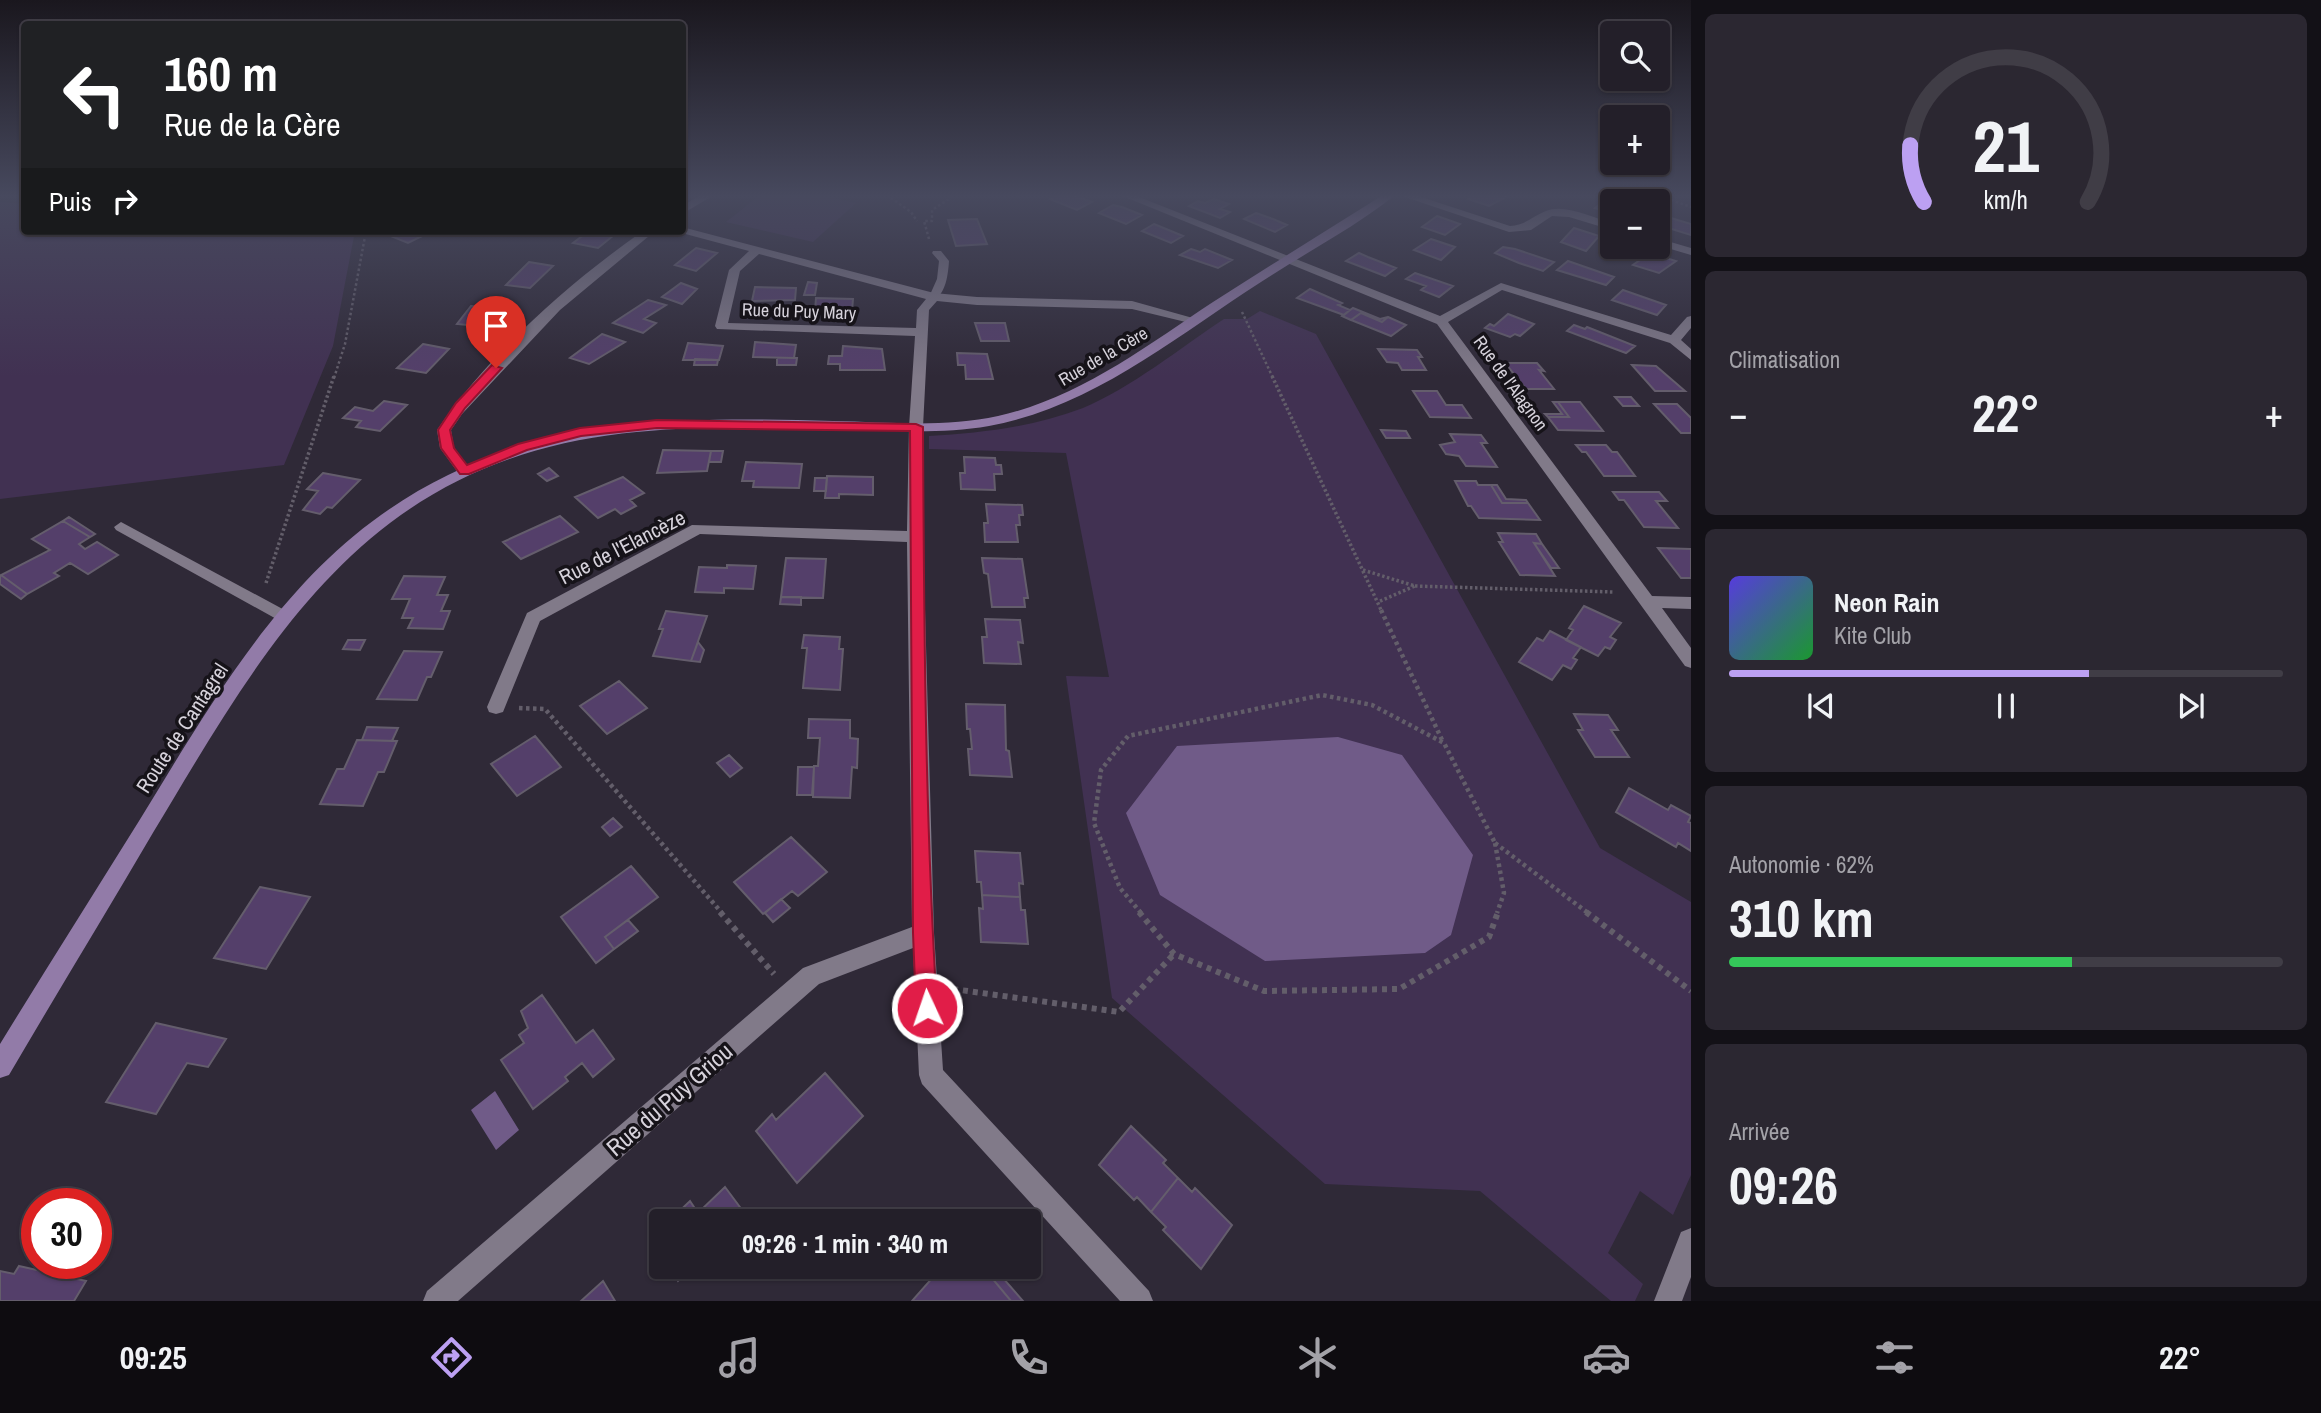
<!DOCTYPE html>
<html lang="fr">
<head>
<meta charset="utf-8">
<style>
  :root { --surface:#231f29; --page:#2b2731; --text:#f1f3f6; --muted:#a3a2a8; --line:#403d46; --accent:#bca0f2 }
  body { margin:0; font-family:"Archivo Narrow",sans-serif; background:var(--page); color:var(--text); height:100vh; display:flex; flex-direction:column; font-size:26px; white-space:nowrap }
  * { box-sizing:border-box; margin:0 }
  p { font-size:23px; color:var(--muted) }
  .icon { flex:none; width:38px; height:38px; fill:none; stroke:currentColor; stroke-width:2; stroke-linecap:round; stroke-linejoin:round }
  .map { position:relative; flex:1; overflow:hidden }
  .panel { display:flex; flex-direction:column; gap:14px; padding:14px; background:#131117; width:630px }
  .panel>* { flex:none }
  .top-card { position:absolute; left:21px; top:21px; width:665px; height:214px; border-radius:7px; box-shadow:0 2px 5px #0004,0 0 0 2px var(--line); background:#202124; color:#fff; overflow:hidden }
  .fabs { position:absolute; left:1600px; top:21px; display:grid; gap:14px }
  .fabs a { display:grid; place-items:center; width:70px; height:70px; border-radius:7px; background:var(--surface); box-shadow:0 2px 5px #0004,0 0 0 2px var(--line); font-size:35px }
  .speed { position:absolute; left:21px; top:1188px; display:flex; gap:14px; font-size:35px; font-weight:700; text-align:center }
  .speed>* { display:grid; place-content:center; width:91px; height:91px; border-radius:50%; background:var(--surface); box-shadow:0 2px 5px #0004,0 0 0 2px var(--line); line-height:1 }
  .speed .limit { border:10px solid #d22; background:#fff; color:#111 }
  .pin { position:absolute; display:grid; place-items:center; width:60px; height:60px; color:#fff; margin:-72px -30px; border-radius:50% 50% 50% 0; rotate:-45deg; box-shadow:0 0 7px #0007 }
  .pin .icon { rotate:45deg }
  .me { position:absolute; width:77px; margin:-38px; rotate:357deg; stroke-linejoin:round; filter:drop-shadow(0 0 5px #0008) }
  .turn { display:flex; align-items:center; gap:24px; height:147px; padding:0 28px; font-size:32px }
  .turn .icon { width:91px; height:91px; stroke-width:2.5 }
  .turn b { display:block; font-size:49px; line-height:60px }
  .then { display:flex; align-items:center; height:66px; padding:0 28px; background:#0003; gap:14px; font-size:26px }
  .big { font-size:52px; font-weight:800; line-height:1.1 }
  .panel .tile { flex:1; display:flex; flex-direction:column; justify-content:center; gap:10px; min-width:0; padding:0 24px; border-radius:10px; background:var(--page) }
  .panel .dial { align-items:center; gap:0 }
  .dial svg { height:182px; overflow:visible; fill:none; stroke:var(--line); stroke-width:7; stroke-linecap:round; text-anchor:middle }
  .dial text { fill:var(--text); stroke:none }
  .song { display:flex; align-items:center; gap:21px }
  .cover { width:84px; height:84px; border-radius:10px; background:linear-gradient(135deg,hsl(250 70% 55%),hsl(130 70% 35%)) }
  .played { height:7px; border-radius:4px; background:linear-gradient(90deg,var(--accent) 65%,var(--line) 65%) }
  .keys { display:flex; justify-content:space-around; direction:ltr }
  .heat { display:flex; justify-content:space-between; align-items:center; font-size:38px; direction:ltr }
  .charge { height:10px; border-radius:5px; background:linear-gradient(90deg,#34c759 62%,var(--line) 0) }
  .trip { position:absolute; left:649px; top:1209px; width:392px; height:70px; border-radius:7px; background:var(--surface); box-shadow:0 2px 5px #0004,0 0 0 2px var(--line); font-weight:800; line-height:70px; text-align:center }
  .tab-bar { display:flex; height:112px; justify-content:space-around; align-items:center; background:#0e0c10; color:var(--muted) }
  .tab-bar .icon { width:49px; height:49px }
  .tab-bar .selected { color:var(--accent) }
  .tab-bar b { font-size:32px; color:var(--text) }
  main { display:flex; flex:1; min-height:0 }
  .map>svg:first-child { display:block }
</style>
</head>
<body>
<main>
<div class="map">
<svg width="1691" height="1301" viewBox="0 0 1691 1301">
  <rect width="100%" height="100%" fill="#2f2937"/>
  <path fill="#413152" d="M760 195H820L856 203 813 242 726 222Z
    M0 202 24 204V231H355L333 346 284 465 0 499Z
    M1260 311 1316 334 1600 848 1691 902V1175L1673 1215 1640 1191 1608 1253 1643 1284 1635 1301H1611L1480 1191 1325 1184 1112 998 1066 676 1109 677 1066 453 929 449V436C982 433 1033 427 1083 408 1131 388 1180 348 1224 319H1247Z"/>
  <path fill="#705b88" d="M1338 737 1402 755 1473 855 1451 935 1425 953 1265 961 1160 895 1126 813 1177 746Z
    M495 1091 519 1130 496 1150 471 1110Z"/>
  <path fill="#543f6a" stroke="#645d6c" stroke-width="2" d="M1057 195H1073L1092 202 1077 210 1050 199Z
    M1474 195H1504L1508 196 1489 206 1468 199Z
    M1214 199 1229 204 1220 209 1230 212 1220 218 1189 206 1198 201 1205 203Z
    M1605 200 1612 202V213L1595 208Z
    M1113 205 1122 207 1142 215 1126 224 1099 213Z
    M1256 213 1273 219 1287 225 1275 232 1244 219Z
    M1437 216 1460 224 1445 235 1422 227Z
    M1671 218 1691 224V235L1662 226Z
    M977 219 987 244 956 246 948 220Z
    M1154 224 1183 236 1171 243 1142 231Z
    M1574 228 1599 236 1586 251 1561 242Z
    M406 231H445L436 236H422L408 243 393 237Z
    M589 231H619L598 248 573 243Z
    M1431 239 1455 247 1441 260 1414 250Z
    M1503 247 1515 249 1554 262 1543 271 1519 263 1495 253Z
    M696 248 717 253 696 271 675 265Z
    M1191 249 1200 252 1205 249 1232 260 1218 268 1180 255Z
    M1359 253 1368 257 1396 268 1385 276 1346 261Z
    M1650 253 1676 261 1659 273 1633 265Z
    M1568 261 1614 277 1606 285 1557 270Z
    M529 262 553 266 530 288 506 285Z
    M1415 273 1453 286 1439 297 1421 290 1426 286 1406 279Z
    M808 282 817 283 815 295H804Z
    M681 283 697 289 682 304 662 297Z
    M755 287 796 288 795 300 752 301Z
    M1310 289 1342 303 1338 305 1350 310 1344 315 1297 298Z
    M1623 290 1666 305 1657 315 1612 300Z
    M816 298 853 299 852 311H815Z
    M648 300 666 305 644 319 656 323 643 333 613 323Z
    M471 306 498 308 488 320H493L488 327 457 324Z
    M1353 308 1380 319 1388 317 1382 322 1361 313 1351 320 1342 316Z
    M1361 313 1382 322 1388 317 1406 325 1391 336 1351 320Z
    M1508 314 1534 324 1520 336 1515 334 1510 337 1485 328 1490 324 1494 326Z
    M975 323H1005L1009 341H981Z
    M1574 325 1585 329 1587 327 1635 346 1626 353 1567 331Z
    M602 334 625 342 589 364 570 358Z
    M755 342 796 345 794 358 753 357Z
    M688 343 723 346 719 360H683Z
    M423 344 449 349 426 373 397 368Z
    M843 346 882 349 885 370H840V364H828L829 356H842Z
    M1378 349 1417 350 1422 357H1418L1426 370H1402L1398 363 1387 362Z
    M957 353 987 354 993 379H966L965 365H958Z
    M777 358H797L796 365H777Z
    M695 359 718 360 717 365H694Z
    M1505 363H1537L1544 371 1539 370 1554 389H1526Z
    M1632 365 1656 366 1685 391H1655Z
    M1413 391H1437L1446 405H1462L1471 418 1430 417Z
    M1615 397H1631L1639 406H1623Z
    M384 401 407 405 380 431 356 427 361 421 343 418 355 407 373 411Z
    M1553 402H1558L1569 417H1548L1545 414H1562Z
    M1558 402H1580L1603 431 1558 430 1548 417H1569Z
    M1654 404H1677L1691 418V433H1681Z
    M1381 430 1406 431 1410 438H1386Z
    M1450 434 1481 435 1487 443H1481L1497 467 1466 466 1459 456 1446 454 1440 445 1455 442Z
    M1576 445H1606L1612 452H1617L1635 476H1604L1586 452H1582Z
    M663 450 711 451 707 471 657 473Z
    M711 451H723L721 462H709Z
    M964 457 995 458 996 465H1001L1002 474H994L995 490 961 489 960 473H965Z
    M746 462 802 464 799 488 753 487 754 481H742Z
    M549 468 558 476 547 481 538 474Z
    M323 473 360 480 332 508 327 507 320 514 303 510 318 491 307 489Z
    M827 476 873 477V495L839 494V498H825Z
    M623 477 644 493 630 500 636 506 621 514 615 509 598 518 575 497Z
    M815 478H827L826 491H814Z
    M1455 481H1476L1478 485H1491L1502 503H1528L1540 520 1479 518 1471 506H1468Z
    M1491 485H1497L1506 499 1526 500 1528 503H1502Z
    M1613 492H1659L1667 501H1656L1678 528 1644 527 1624 500H1619Z
    M986 504 1022 505 1023 515H1019L1020 525H1016L1018 542H985L984 523H988Z
    M560 516 578 532 521 559 503 542Z
    M69 517 95 534 90 537 63 521Z
    M63 521 90 537 79 544 85 549 97 542 118 555 88 574 70 563 54 573 59 576 27 594 1 575 50 550 32 539Z
    M1498 533 1536 534 1542 544 1534 543 1555 576 1520 575 1499 542H1503Z
    M1534 543 1542 544 1559 568H1551Z
    M1658 548 1691 549V578H1681Z
    M786 558 826 559 823 598 781 597Z
    M982 558 1022 559 1028 598H1024L1025 607H992L988 574 984 573Z
    M727 565 756 566 753 589 724 588V593L695 592 699 567 727 568Z
    M0 576 1 575 27 594 21 599 0 584Z
    M404 576 445 577 437 595H448L441 611H450L443 629 408 628 413 618H402L410 599H392Z
    M781 597H801V605L780 604Z
    M1584 606 1621 623 1610 637 1616 640 1610 649 1605 647 1598 656 1566 640 1573 630 1569 628Z
    M666 611 707 616 691 661 653 656 663 629H659Z
    M985 619 1020 620 1023 643 1018 642 1021 664 984 663 982 637H987Z
    M1550 631 1581 647 1573 658 1577 660 1571 669 1563 665 1552 680 1519 662 1537 638 1543 641Z
    M804 635 840 637 839 649H843L840 690 803 688 807 648H802Z
    M348 640H365L360 650 343 649Z
    M698 642 704 650 700 662 691 661Z
    M404 651 442 652 431 677H427L417 700 377 699Z
    M619 681 647 708 607 734 580 706Z
    M966 704 1005 705 1006 750 1009 751 1012 777 970 775 968 749H972L970 729H967Z
    M1574 714 1608 715 1618 730H1611L1629 757H1595L1578 730H1583Z
    M809 719 850 720V738L858 739 857 768 852 767 850 798 813 797 814 766H818L820 738H808Z
    M367 727 398 728 392 741 362 740Z
    M535 736 561 767 517 796 491 764Z
    M357 740 397 741 384 772H378L363 806 320 804 337 769H344Z
    M729 755 742 768 730 777 717 763Z
    M798 767H814L812 795H797Z
    M1629 788 1668 810 1671 805 1691 816 1688 822 1691 823V851L1678 843 1676 847 1616 812Z
    M613 818 622 827 610 836 602 827Z
    M791 837 827 872 798 896 792 891 763 914 734 882Z
    M975 851 1020 853 1023 884 1019 883 1020 897 982 895 981 882H977Z
    M631 866 658 897 605 937 614 949 596 963 561 917Z
    M260 887 310 897 266 969 214 958Z
    M982 895 1020 897 1021 910H1025L1028 944 981 942 979 908 983 909Z
    M781 899 790 908 773 922 765 913Z
    M628 920 638 931 614 949 605 937Z
    M542 995 576 1043 593 1030 614 1059 593 1077 582 1063 565 1077 568 1081 533 1109 501 1060 524 1043 519 1035 528 1028 521 1011Z
    M156 1023 226 1039 208 1067 187 1063 156 1114 106 1102Z
    M825 1073 863 1116 797 1183 756 1131 772 1114 776 1120Z
    M1131 1126 1166 1160 1163 1163 1178 1178 1151 1212 1137 1197 1134 1200 1099 1165Z
    M1178 1178 1192 1192 1195 1188 1232 1225 1201 1269 1163 1230 1166 1227 1151 1212Z
    M725 1187 751 1222H668L690 1201 698 1213Z
    M662 1228V1256L650 1239Z
    M19 1266 86 1281 74 1301H0V1271L14 1274Z
    M669 1267H692L678 1281Z
    M942 1267H993L996 1270 991 1277 1011 1301H912Z
    M996 1270 1023 1301H1011L991 1277Z
    M603 1281 615 1301H581Z"/>
  <g fill="none" stroke-linecap="round" stroke-linejoin="round">
    <path stroke="#635e6a" stroke-width="2.5" stroke-dasharray="2.5 2.5" stroke-linecap="butt" d="M887 195 911 212 917 221
      M1657 195 1691 207
      M929 239 924 221H932V210L955 195
      M1242 312 1273 378
      M334 378 345 344 366 231"/>
    <path stroke="#635e6a" stroke-width="3.5" stroke-dasharray="2.5 2.5" stroke-linecap="butt" d="M1272 376 1382 612
      M1363 570 1415 586 1378 602
      M266 583 334 376
      M1415 586 1614 592"/>
    <path stroke="#635e6a" stroke-width="4.5" stroke-dasharray="3.5 3.5" stroke-linecap="butt" d="M1381 610 1443 742
      M519 708 545 709 722 913
      M1495 843 1588 913
      M1495 843 1504 893 1497 913
      M1141 913 1120 888 1094 823 1101 770 1128 736 1322 695 1372 705 1444 743 1495 843"/>
    <path stroke="#635e6a" stroke-width="6" stroke-dasharray="5 5" stroke-linecap="butt" d="M720 912 774 974
      M1139 912 1174 954 1264 991 1399 989 1489 937 1498 912
      M1586 912 1691 991
      M953 989 1119 1012 1174 954"/>
    <path fill="#817a89" fill-rule="evenodd" d="M933 251H941L949 261C948 275 946 293 934 300L929 297 937 279 939 261 932 253Z
      M121 522 290 613 293 617 290 621H280L116 530 114 527Z"/>
    <path fill="#817a89" fill-rule="evenodd" d="M701 195H714L682 214V206Z
      M1120 195H1134L1440 316 1501 283 1671 335 1687 317 1691 316V328L1681 340 1691 349V360L1670 343 1502 290 1448 322 1652 596 1691 597V609L1662 608 1691 648V668L1685 666 1437 324Z
      M1399 195H1415L1510 226C1526 225 1531 217 1546 211 1564 203 1594 218 1612 223V230L1569 217 1552 216 1531 230 1509 232Z
      M682 227 934 293 977 297 1132 301 1200 320 1194 324 1132 309 977 305 937 301 929 310 923 427V537L934 933 943 1070 1149 1291 1153 1301H1120L922 1084 919 1075 913 948 819 984 458 1301H423L427 1291 803 968 912 927 907 542 700 534 540 621 503 712 496 714 489 712 487 707 527 613 692 525 907 531 909 427 915 336 717 329 715 326 729 270 749 251 678 232 682 231ZM759 254 926 299 917 310 916 328 728 323 740 271Z
      M643 231H655L560 310 462 414 451 430 454 448 471 471 469 474H459L440 448 437 430C490 353 566 285 643 231Z
      M1657 238 1691 248V255L1657 245Z
      M1691 1228V1277L1682 1301H1654L1681 1232Z"/>
    <path fill="#927ba8" fill-rule="evenodd" d="M1383 195H1395C1354 228 1305 253 1261 282 1175 337 1093 407 989 426 937 435 883 430 830 429 670 425 524 422 390 523 286 602 220 722 154 831 106 913 57 993 9 1075L0 1078V1044C46 969 93 895 139 821 206 712 274 591 381 515 518 417 671 416 833 421 888 422 944 428 998 416 1079 398 1145 347 1213 302 1269 266 1326 231 1383 195Z"/>
  </g>
  <linearGradient id="sky" x2="0" y2="1"><stop stop-color="#1a171e"/><stop offset="0.52" stop-color="#47495e"/><stop offset="1" stop-color="#47495e" stop-opacity="0"/></linearGradient>
  <rect width="1691" height="377" fill="url(#sky)"/>
  <path fill="#e11d48" stroke="#92132f" stroke-width="2" d="M492 365 502 368 465 408 450 430 454 448 467 465 518 444 580 428 657 420 916 424 923 427C924 621 925 815 937 1008L934 1015 927 1018 919 1015 916 1008 913 933 910 431 657 428 581 436 527 450 469 474H460L441 448 438 430 456 403Z"/>
  <g text-anchor="middle" dominant-baseline="central" stroke-width="7" stroke-linejoin="round" paint-order="stroke">
    <g font-size="18" fill="#d6d2db" stroke="#161319">
      <text transform="translate(799 311) rotate(2)">Rue du Puy Mary</text>
      <text transform="translate(1103 356) rotate(-30)">Rue de la Cère</text>
      <text transform="translate(1511 383) rotate(54)">Rue de l'Alagnon</text>
    </g>
    <g font-size="21" fill="#d6d2db" stroke="#161319">
      <text transform="translate(622 547) rotate(-27)">Rue de l'Elancèze</text>
      <text transform="translate(182 728) rotate(-57)">Route de Cantagrel</text>
    </g>
    <g font-size="24" fill="#d6d2db" stroke="#161319">
      <text transform="translate(669 1099) rotate(-41)">Rue du Puy Griou</text>
    </g>
  </g>
</svg>
<div class="fabs">
<a><svg class="icon" aria-label="search" viewBox="0 0 24 24"><circle cx="10" cy="10" r="6"/><path d="M15 15l6 6"/></svg></a>
<a>+</a>
<a>−</a>
</div>
<div class="speed"><div class="limit">30</div></div>
<div class="pin" style="left:496px;top:368px;background:#d93025"><svg class="icon" aria-label="arrive" viewBox="0 0 24 24"><path d="M6 21V4h12l-3 4 3 4H6"/></svg></div>
<svg class="me" style="left:927px;top:1008px" viewBox="-20 -20 40 40"><circle r="17" fill="#e11d48" stroke="#fff" stroke-width="3"/><path d="M0-11L8 9 0 5-8 9z" fill="#fff"/></svg>
<div class="trip">09:26 · 1 min · 340 m</div>
<div class="top-card">
<div class="turn"><svg class="icon" aria-label="left" viewBox="0 0 24 24"><path d="M17 20v-9H6M10 6l-5 5 5 5"/></svg><div><b>160 m</b>Rue de la Cère</div></div>
<div class="then">Puis<svg class="icon" aria-label="right" viewBox="0 0 24 24"><path d="M7 20v-9h11M14 6l5 5-5 5"/></svg></div>
</div>
</div>
<section class="panel">
<div class="tile dial"><svg viewBox="0 0 100 80">
<path d="M14 69A42 42 0 1 1 86 69"/>
<path d="M14 69A42 42 0 0 1 8 44" stroke="#bca0f2"/>
<text x="50" y="56" font-size="32" font-weight="700">21</text>
<text x="50" y="72" font-size="11">km/h</text>
</svg></div>
<div class="tile"><p>Climatisation</p>
<div class="heat"><a>−</a><b class="big">22°</b><a>+</a></div>
</div>
<div class="tile">
<div class="song"><i class="cover"></i><div><b>Neon Rain</b><p>Kite Club</p></div></div>
<div class="played"></div>
<div class="keys"><svg class="icon" aria-label="previous" viewBox="0 0 24 24"><path d="M18 5L8 12l10 7zM5 5v14"/></svg><svg class="icon" aria-label="pause" viewBox="0 0 24 24"><path d="M8 5v14M16 5v14"/></svg><svg class="icon" aria-label="next" viewBox="0 0 24 24"><path d="M6 5l10 7-10 7zM19 5v14"/></svg></div>
</div>
<div class="tile"><p>Autonomie · 62%</p><b class="big">310 km</b><div class="charge"></div></div>
<div class="tile"><p>Arrivée</p><b class="big">09:26</b></div>
</section>
</main>
<nav class="tab-bar">
<b>09:25</b>
<svg class="icon selected" aria-label="directions" viewBox="0 0 24 24"><path d="M12 3l9 9-9 9-9-9zM9 14v-3h6M13 9l2 2-2 2"/></svg>
<svg class="icon" aria-label="music" viewBox="0 0 24 24"><path d="M9 18V5l10-2v13"/><circle cx="6" cy="18" r="3"/><circle cx="16" cy="16" r="3"/></svg>
<svg class="icon" aria-label="phone" viewBox="0 0 24 24"><path d="M5 4h4l2 5-3 2q2 4 5 5l2-3 5 2v4C11 20 4 13 5 4z"/></svg>
<svg class="icon" aria-label="climate" viewBox="0 0 24 24"><path d="M12 3v18M4 7l16 10M4 17L20 7"/></svg>
<svg class="icon" aria-label="car" viewBox="0 0 24 24"><path d="M5 17H2v-5l4-1 3-4h7l3 4 3 1v5h-3M9 17h6M6 11h13"/><circle cx="7" cy="17" r="2"/><circle cx="17" cy="17" r="2"/></svg>
<svg class="icon" aria-label="filters" viewBox="0 0 24 24"><path d="M4 7h16M4 17h16"/><circle cx="9" cy="7" r="2"/><circle cx="15" cy="17" r="2"/></svg>
<b>22°</b>
</nav>
</body>
</html>
